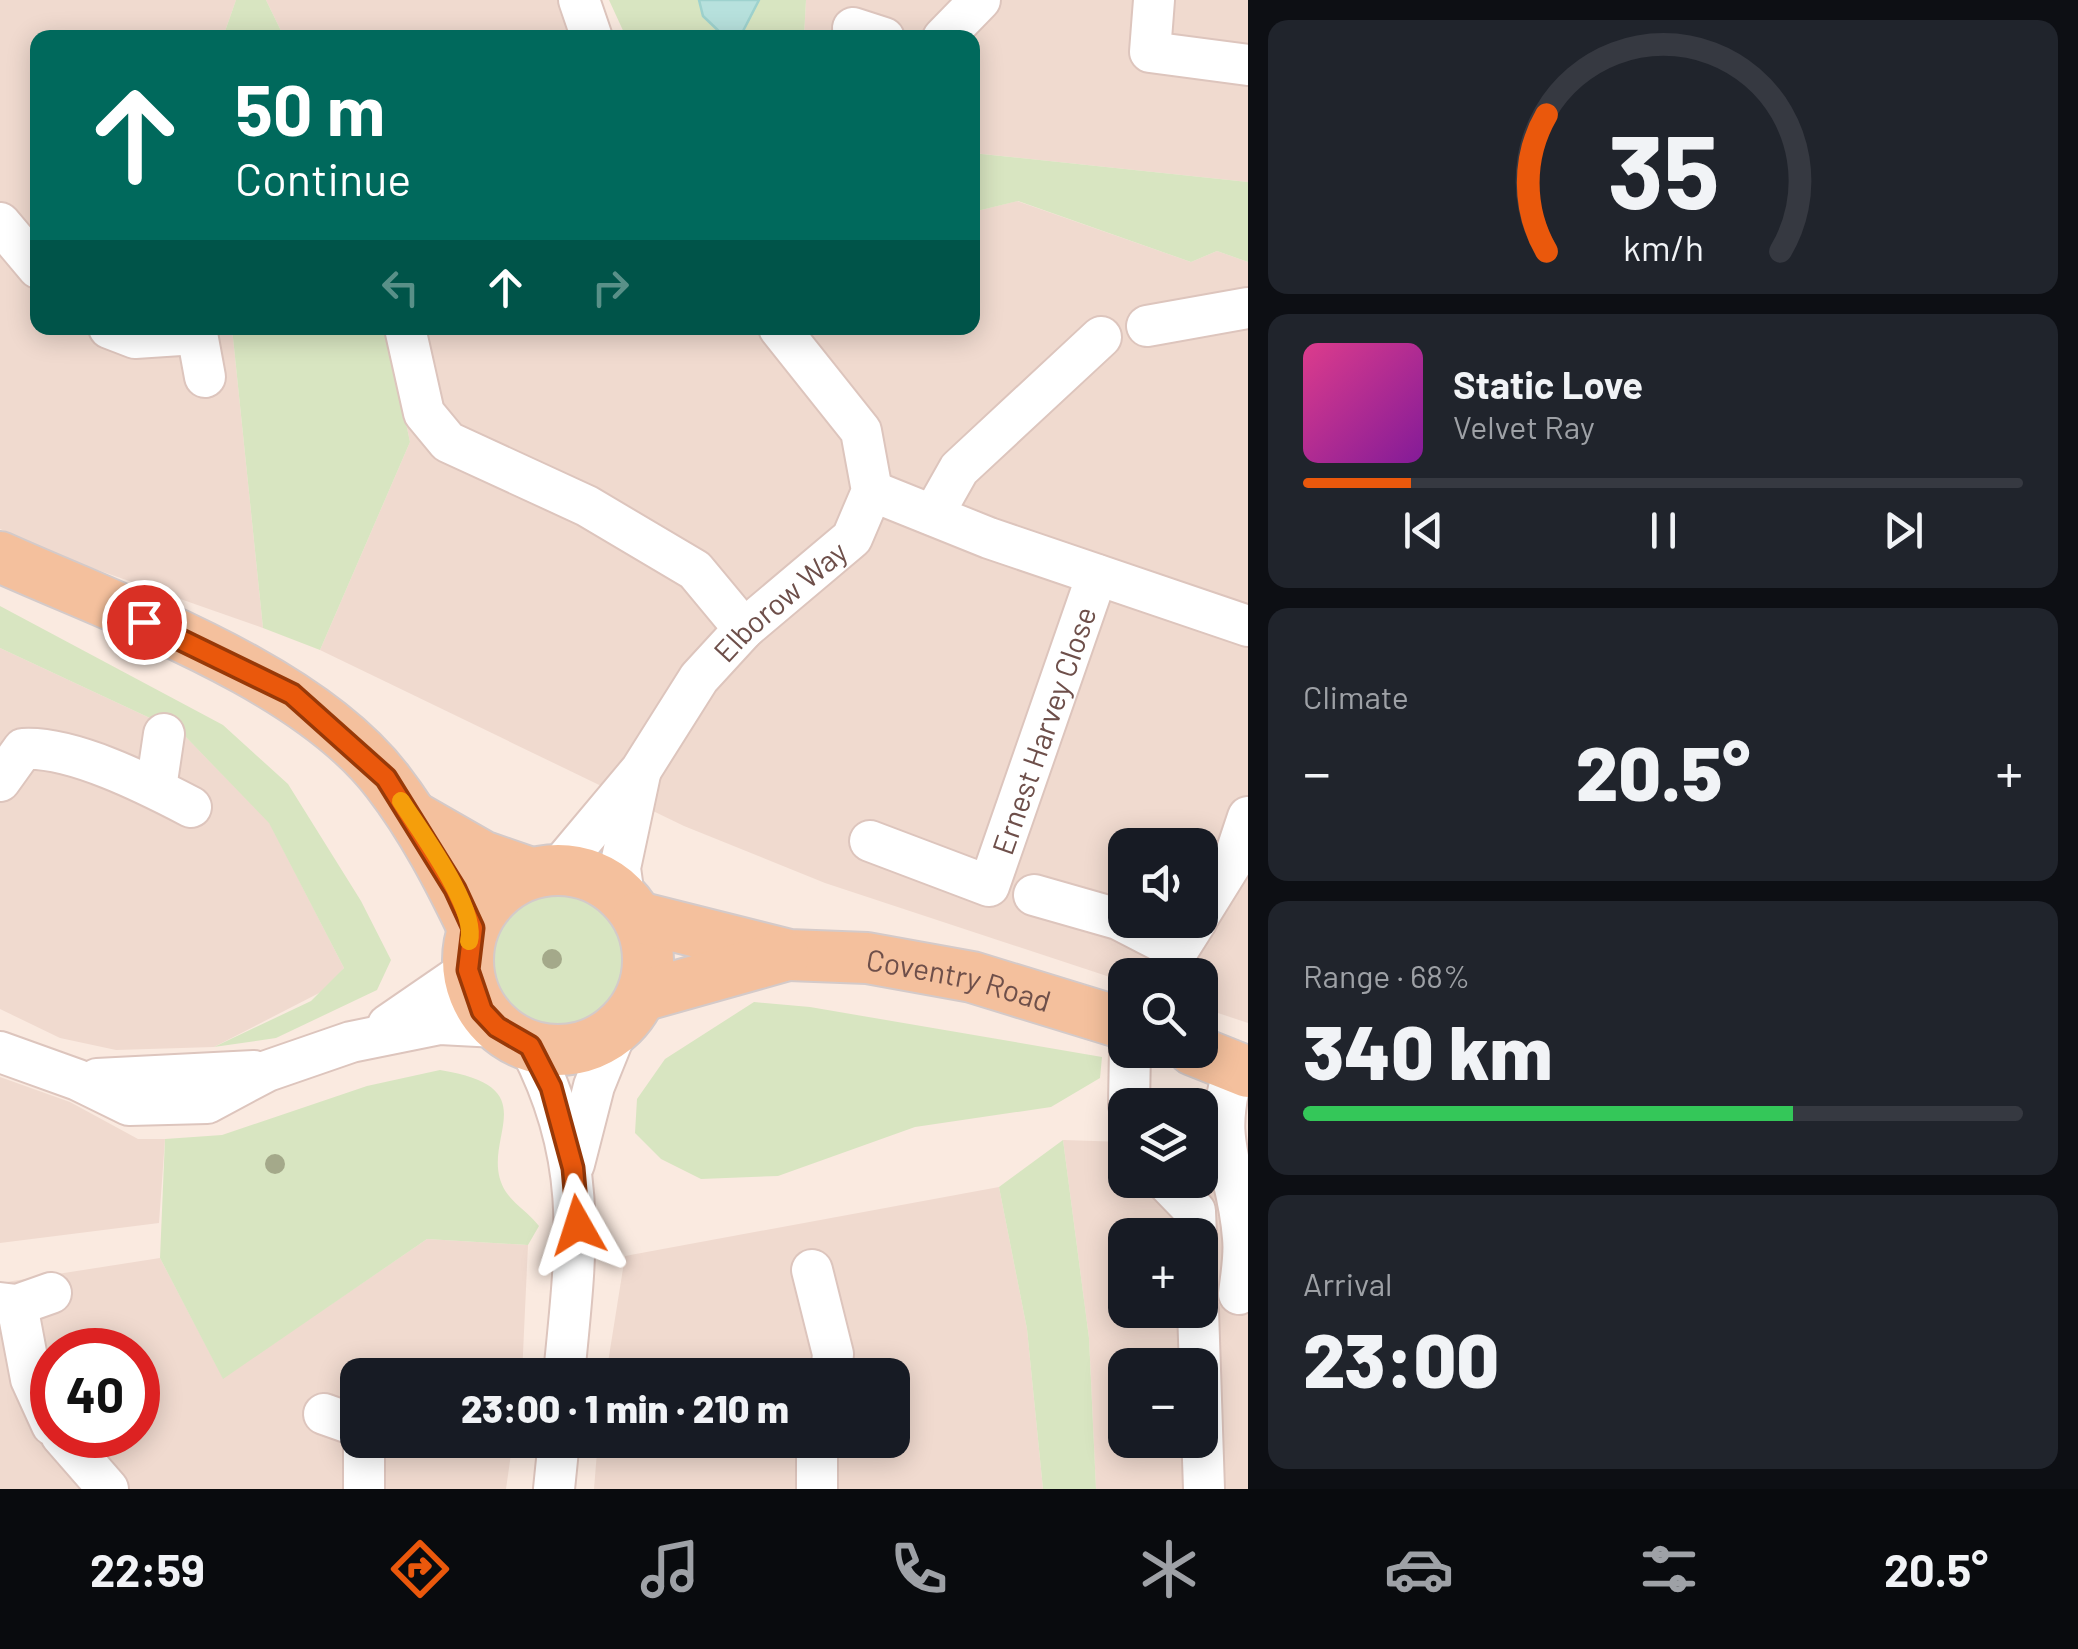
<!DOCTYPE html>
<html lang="en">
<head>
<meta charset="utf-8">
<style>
  :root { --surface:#171b24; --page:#20242c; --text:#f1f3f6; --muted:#9ea1a6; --line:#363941; --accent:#ea580c }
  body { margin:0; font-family:Barlow,sans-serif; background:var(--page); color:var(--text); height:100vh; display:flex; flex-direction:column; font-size:38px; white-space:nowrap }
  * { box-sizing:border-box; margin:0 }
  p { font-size:32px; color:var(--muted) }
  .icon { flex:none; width:55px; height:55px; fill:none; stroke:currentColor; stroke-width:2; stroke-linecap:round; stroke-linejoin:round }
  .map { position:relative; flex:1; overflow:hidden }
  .panel { display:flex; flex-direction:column; gap:20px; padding:20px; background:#0d0f14; width:830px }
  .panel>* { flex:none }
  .top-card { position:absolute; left:30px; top:30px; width:950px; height:305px; border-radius:20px; box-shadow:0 5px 25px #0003; background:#00695c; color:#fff; overflow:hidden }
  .controls { position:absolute; left:1108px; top:828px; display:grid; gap:20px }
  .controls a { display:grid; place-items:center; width:110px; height:110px; border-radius:20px; background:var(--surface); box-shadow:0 5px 25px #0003; font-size:50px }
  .speed { position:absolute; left:30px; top:1328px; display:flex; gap:20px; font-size:50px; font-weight:700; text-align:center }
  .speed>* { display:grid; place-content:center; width:130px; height:130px; border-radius:50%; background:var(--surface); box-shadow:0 5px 25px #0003; line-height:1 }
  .speed .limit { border:15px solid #d22; background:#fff; color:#111 }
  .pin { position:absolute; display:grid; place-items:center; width:85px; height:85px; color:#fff; margin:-42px; border:5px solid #fff; border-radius:50%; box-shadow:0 2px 10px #0007 }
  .me { position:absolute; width:110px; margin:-55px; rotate:354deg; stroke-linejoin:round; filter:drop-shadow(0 0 8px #0008) }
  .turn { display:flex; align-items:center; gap:35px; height:210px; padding:0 40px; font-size:45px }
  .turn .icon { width:130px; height:130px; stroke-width:2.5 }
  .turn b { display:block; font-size:70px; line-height:85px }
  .lanes { display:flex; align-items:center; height:95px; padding:0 40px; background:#0003; justify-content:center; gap:50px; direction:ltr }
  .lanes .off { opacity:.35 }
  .big { font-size:75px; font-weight:800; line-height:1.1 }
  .panel .widget { flex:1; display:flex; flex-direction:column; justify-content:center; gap:15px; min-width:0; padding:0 35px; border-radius:20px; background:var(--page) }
  .panel .dial { align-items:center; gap:0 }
  .dial svg { height:260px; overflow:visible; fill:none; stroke:var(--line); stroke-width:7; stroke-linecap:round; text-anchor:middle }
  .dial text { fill:var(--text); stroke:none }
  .song { display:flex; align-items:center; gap:30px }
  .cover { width:120px; height:120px; border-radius:15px; background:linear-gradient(135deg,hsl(330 70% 55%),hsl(290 70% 35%)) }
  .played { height:10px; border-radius:5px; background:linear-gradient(90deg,var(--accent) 15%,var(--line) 15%) }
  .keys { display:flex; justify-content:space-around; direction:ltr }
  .heat { display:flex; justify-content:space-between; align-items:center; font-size:55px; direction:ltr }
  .charge { height:15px; border-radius:8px; background:linear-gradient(90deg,#34c759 68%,var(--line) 0) }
  .trip { position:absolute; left:340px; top:1358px; width:570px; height:100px; border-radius:20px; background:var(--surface); box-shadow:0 5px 25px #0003; font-weight:800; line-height:100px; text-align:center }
  .dock { display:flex; height:160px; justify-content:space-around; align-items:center; background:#090b0e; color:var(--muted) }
  .dock .icon { width:70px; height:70px }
  .dock .selected { color:var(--accent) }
  .dock b { font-size:45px; color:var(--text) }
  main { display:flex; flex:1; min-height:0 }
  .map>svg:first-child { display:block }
</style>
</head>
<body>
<main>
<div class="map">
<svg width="1248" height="1489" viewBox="0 0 1248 1489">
  <rect width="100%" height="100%" fill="#faeae0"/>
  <path fill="#f0dacf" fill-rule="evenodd" d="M0 0H236L223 37 38 38V328H232L263 628 89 567 0 529Z
    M266 0H558L574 37H284Z
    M806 0H1248V182L973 153 972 38H804Z
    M1017 201 1191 262 1217 251 1248 262V1023L1200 1007V975H1125V982L825 883 684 826 320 650 410 442 386 328H972L973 212ZM1125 845H1200V920H1125Z
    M0 648 182 733 269 822 344 968 325 990 214 1047 116 1050 60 1038 0 1009Z
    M0 1077 70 1102 138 1139H165L159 1223 0 1243Z
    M1063 1140 1125 1142V1180H1200V1144L1248 1145V1489H1096L1089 1338ZM1125 1235H1200V1310H1125ZM1125 1365H1200V1440H1125Z
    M999 1187 1027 1329 1043 1489H594L598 1440H892V1375H606L625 1256Z
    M427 1239 528 1245 522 1375H358V1440H513L506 1489H0V1283L160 1258 223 1378ZM52 1350H138V1435H52Z"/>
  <path fill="#d8e5c1" d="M236 0H266L284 37H223Z
    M609 0H806L804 37H626Z
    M972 153 1248 182V262L1217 251 1191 262 1018 201 973 212Z
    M232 328H386L410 442 320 650 263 628Z
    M0 606 223 725 288 784 361 901 391 960 377 990 276 1038 214 1047 311 1001 344 968 269 823 182 733 0 648Z
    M480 959a77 77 0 1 1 154 0a77 77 0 1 1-154 0Z
    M754 1002 810 1007 1102 1057 1100 1078 1051 1107 915 1127 778 1176 701 1179 661 1159 635 1133 637 1099 665 1059Z
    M440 1070C554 1088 474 1142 506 1192 514 1204 530 1214 539 1226L528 1245 427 1239 223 1379 160 1258 165 1139 222 1135 367 1086Z
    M1063 1140 1089 1338 1096 1489H1043L1027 1329 999 1187Z"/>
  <path fill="#b7e1dd" stroke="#9ed2ce" stroke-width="2.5" d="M699 0H759L742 33 726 38 703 16Z"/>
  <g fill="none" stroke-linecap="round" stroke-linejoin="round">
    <g stroke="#ddc5bd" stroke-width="44">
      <g id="minor">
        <path d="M579 0 592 38"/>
        <path d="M1154 0 1150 52 1248 65"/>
        <path d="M853 28 884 38"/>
        <path d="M943 38 980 0"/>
        <path d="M0 223 38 268"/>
        <path d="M1147 326 1248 308"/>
        <path d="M109 328 135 338 196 334"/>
        <path d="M196 328 205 377"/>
        <path d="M405 328 424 413 448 442 587 506 695 570 744 629"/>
        <path d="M872 491 989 538 1248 626"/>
        <path d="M933 515 959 469 1101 337"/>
        <path d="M0 781 23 749C72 746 147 784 191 807"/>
        <path d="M156 788 164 734"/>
        <path id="s1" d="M870 841 989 886 1097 575"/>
        <path id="s2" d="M558 869 641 770 699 678 744 629 852 538 872 491 861 431 779 328"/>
        <path d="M1034 895 1118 919 1178 950 1197 920"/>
        <path d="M624 897 620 868 640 774"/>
        <path d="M1200 914 1234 859 1248 817"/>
        <path d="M388 1025 468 970"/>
        <path d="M530 1047C590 1162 576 1251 564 1375"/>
        <path d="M0 1052 78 1080 129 1105 207 1103 267 1071 351 1042 440 1024 497 1027"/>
        <path d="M1235 1066C1209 1146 1238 1165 1243 1238 1245 1256 1241 1276 1239 1294"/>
        <path d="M97 1079 254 1071"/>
        <path d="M1129 1105 1130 1050"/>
        <path d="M574 1164 594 1086 617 1029"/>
        <path d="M1165 1180 1195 1211 1196 1235"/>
        <path d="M812 1270 833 1354 831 1375"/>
        <path d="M0 1303 17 1305 51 1293"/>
        <path d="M17 1305 31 1379 52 1425"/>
        <path d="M1198 1310 1204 1489"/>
        <path d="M324 1414 358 1426"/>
        <path d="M61 1435 108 1489"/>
        <path d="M364 1489V1440"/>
        <path d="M554 1489 559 1440"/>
        <path d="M817 1489V1440"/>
      </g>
    </g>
    <g stroke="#d4cac9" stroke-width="54">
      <g id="major">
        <path d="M0 557C120 611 308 676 388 782 422 826 449 878 473 928"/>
        <path d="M414 817 482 856 531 873"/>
        <circle cx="558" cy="960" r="90"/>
        <path id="s3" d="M638 917 789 955 867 958 972 977 1125 1024"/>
        <path d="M642 996 784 956"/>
        <path d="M1193 1050 1248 1072"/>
      </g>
    </g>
    <use href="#minor" stroke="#fff" stroke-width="40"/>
    <use href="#major" stroke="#f4c09d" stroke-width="50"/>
  </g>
  <g fill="#a4a98a">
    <circle cx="552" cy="959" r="10"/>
    <circle cx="275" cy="1164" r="10"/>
  </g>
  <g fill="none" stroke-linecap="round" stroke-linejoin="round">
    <g stroke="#983908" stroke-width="25">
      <path id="route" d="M144 622 292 694 386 778 455 889 473 928 468 970 482 1011 497 1027 530 1046 551 1087 573 1168 578 1225"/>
    </g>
    <use href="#route" stroke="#ea580c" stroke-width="18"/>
    <path stroke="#f59e0b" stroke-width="18" d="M401 801C420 831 478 909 469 941"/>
  </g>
  <g text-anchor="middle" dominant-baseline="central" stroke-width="10" stroke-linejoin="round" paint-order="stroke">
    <g font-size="30" fill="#6e4f4a" stroke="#fdefe6">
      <text stroke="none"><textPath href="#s2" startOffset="350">Elborow Way</textPath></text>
      <text stroke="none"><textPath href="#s1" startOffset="292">Ernest Harvey Close</textPath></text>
      <text stroke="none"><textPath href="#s3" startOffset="328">Coventry Road</textPath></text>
    </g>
  </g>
</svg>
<div class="controls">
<a><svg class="icon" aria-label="sound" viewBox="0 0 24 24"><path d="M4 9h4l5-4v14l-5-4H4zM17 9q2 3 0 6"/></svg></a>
<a><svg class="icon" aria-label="search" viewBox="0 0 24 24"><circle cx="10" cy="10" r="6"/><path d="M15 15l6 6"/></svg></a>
<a><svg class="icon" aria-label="layers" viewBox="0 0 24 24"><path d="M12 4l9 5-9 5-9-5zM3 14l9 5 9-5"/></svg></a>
<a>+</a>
<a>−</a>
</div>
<div class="speed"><div class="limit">40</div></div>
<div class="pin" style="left:144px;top:622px;background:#d93025"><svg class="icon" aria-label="arrive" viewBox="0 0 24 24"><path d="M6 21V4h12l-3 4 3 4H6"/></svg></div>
<svg class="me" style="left:578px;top:1225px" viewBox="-20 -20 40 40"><path d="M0-17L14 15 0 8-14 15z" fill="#ea580c" stroke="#fff" stroke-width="4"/></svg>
<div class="trip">23:00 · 1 min · 210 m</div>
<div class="top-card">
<div class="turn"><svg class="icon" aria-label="ahead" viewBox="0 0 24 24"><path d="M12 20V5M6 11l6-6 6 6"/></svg><div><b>50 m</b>Continue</div></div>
<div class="lanes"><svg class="icon off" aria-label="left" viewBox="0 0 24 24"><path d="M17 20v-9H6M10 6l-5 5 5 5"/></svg><svg class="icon" aria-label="ahead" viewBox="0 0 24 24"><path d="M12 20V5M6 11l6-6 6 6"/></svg><svg class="icon off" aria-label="right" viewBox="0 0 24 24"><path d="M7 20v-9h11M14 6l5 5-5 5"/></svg></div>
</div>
</div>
<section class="panel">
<div class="widget dial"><svg viewBox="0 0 100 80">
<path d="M14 69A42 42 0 1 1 86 69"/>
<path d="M14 69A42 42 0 0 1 14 27" stroke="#ea580c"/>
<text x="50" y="56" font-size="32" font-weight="700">35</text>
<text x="50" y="72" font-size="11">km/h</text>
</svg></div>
<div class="widget">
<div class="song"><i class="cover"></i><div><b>Static Love</b><p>Velvet Ray</p></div></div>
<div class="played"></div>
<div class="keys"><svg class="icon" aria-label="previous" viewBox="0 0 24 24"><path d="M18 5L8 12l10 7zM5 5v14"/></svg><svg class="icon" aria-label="pause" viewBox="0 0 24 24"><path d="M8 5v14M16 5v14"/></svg><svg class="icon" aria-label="next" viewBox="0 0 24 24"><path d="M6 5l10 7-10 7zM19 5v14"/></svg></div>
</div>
<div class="widget"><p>Climate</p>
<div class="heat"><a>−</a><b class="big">20.5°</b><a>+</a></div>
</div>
<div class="widget"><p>Range · 68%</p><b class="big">340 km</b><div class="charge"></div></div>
<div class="widget"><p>Arrival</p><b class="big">23:00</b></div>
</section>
</main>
<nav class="dock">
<b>22:59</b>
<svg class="icon selected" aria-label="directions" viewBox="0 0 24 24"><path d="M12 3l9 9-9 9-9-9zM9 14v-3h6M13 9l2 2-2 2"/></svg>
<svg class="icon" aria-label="music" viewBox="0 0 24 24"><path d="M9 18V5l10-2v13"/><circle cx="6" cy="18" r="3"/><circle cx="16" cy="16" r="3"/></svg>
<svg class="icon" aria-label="phone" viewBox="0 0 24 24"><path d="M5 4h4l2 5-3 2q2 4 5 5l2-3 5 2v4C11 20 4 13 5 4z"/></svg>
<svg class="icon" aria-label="climate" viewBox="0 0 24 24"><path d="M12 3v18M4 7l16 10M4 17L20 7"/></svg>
<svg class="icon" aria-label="car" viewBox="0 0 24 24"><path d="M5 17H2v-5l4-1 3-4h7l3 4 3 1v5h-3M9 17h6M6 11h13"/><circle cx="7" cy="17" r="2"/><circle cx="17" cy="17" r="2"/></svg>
<svg class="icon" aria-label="filters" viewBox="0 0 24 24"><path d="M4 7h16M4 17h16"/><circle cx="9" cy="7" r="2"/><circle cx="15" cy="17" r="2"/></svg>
<b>20.5°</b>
</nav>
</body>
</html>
